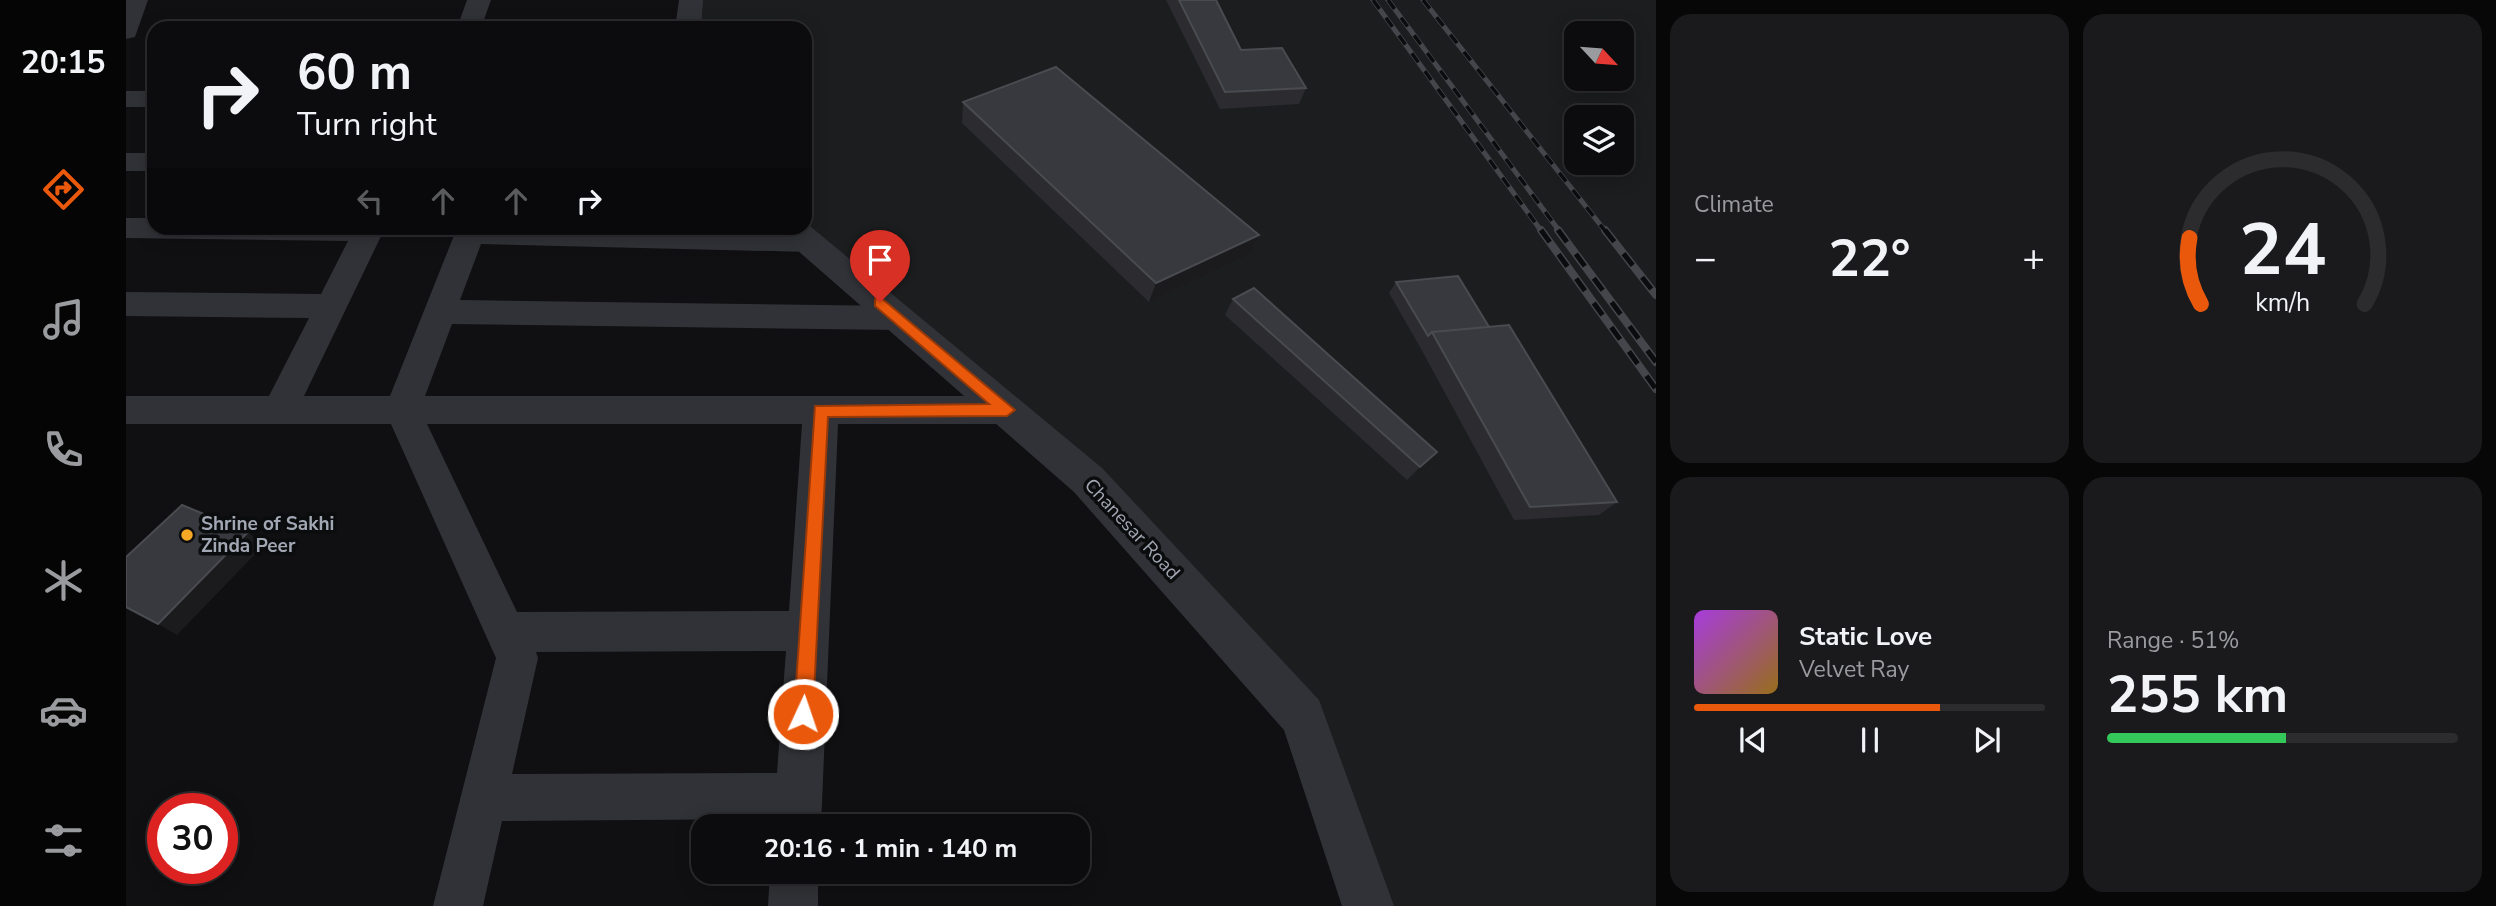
<!DOCTYPE html>
<html lang="en">
<head>
<meta charset="utf-8">
<style>
  :root { --surface:#0c0c0e; --page:#1a1a1c; --text:#f1f3f6; --muted:#9a9b9e; --line:#2c2c2e; --accent:#ea580c }
  body { margin:0; font-family:"Nunito Sans",sans-serif; background:var(--page); color:var(--text); height:100vh; display:flex; flex-direction:column; font-size:26px; white-space:nowrap }
  * { box-sizing:border-box; margin:0 }
  p { font-size:23px; color:var(--muted) }
  .icon { flex:none; width:38px; height:38px; fill:none; stroke:currentColor; stroke-width:2; stroke-linecap:round; stroke-linejoin:round }
  .map { position:relative; flex:1; overflow:hidden }
  .details { display:flex; flex-direction:column; gap:14px; padding:14px; background:#070708; width:840px }
  .details>* { flex:none }
  .guide { position:absolute; left:21px; top:21px; width:665px; height:214px; border-radius:21px; box-shadow:0 4px 18px #0003,0 0 0 2px var(--line); background:#0c0c0e; color:var(--text); overflow:hidden }
  .needle { width:46px; rotate:116deg }
  .tools { position:absolute; left:1438px; top:21px; display:grid; gap:14px }
  .tools a { display:grid; place-items:center; width:70px; height:70px; border-radius:14px; background:var(--surface); box-shadow:0 4px 18px #0003,0 0 0 2px var(--line); font-size:35px }
  .speed { position:absolute; left:21px; top:793px; display:flex; gap:14px; font-size:35px; font-weight:700; text-align:center }
  .speed>* { display:grid; place-content:center; width:91px; height:91px; border-radius:50%; background:var(--surface); box-shadow:0 4px 18px #0003,0 0 0 2px var(--line); line-height:1 }
  .speed .limit { border:10px solid #d22; background:#fff; color:#111 }
  .pin { position:absolute; display:grid; place-items:center; width:60px; height:60px; color:#fff; margin:-72px -30px; border-radius:50% 50% 50% 0; rotate:-45deg; box-shadow:0 0 7px #0007 }
  .pin .icon { rotate:45deg }
  .me { position:absolute; width:77px; margin:-38px; rotate:3deg; stroke-linejoin:round; filter:drop-shadow(0 0 5px #0008) }
  .turn { display:flex; align-items:center; gap:24px; height:147px; padding:0 35px; font-size:32px }
  .turn .icon { width:91px; height:91px; stroke-width:2.5 }
  .turn b { display:block; font-size:49px; line-height:60px }
  .lanes { display:flex; align-items:center; height:66px; padding:0 35px; background:#0003; justify-content:center; gap:35px; direction:ltr }
  .lanes .off { opacity:.35 }
  .big { font-size:52px; font-weight:700; line-height:1.1 }
  .details .tile { flex:1; display:flex; flex-direction:column; justify-content:center; gap:10px; min-width:0; padding:0 24px; border-radius:21px; background:var(--page) }
  .details .dial { align-items:center; gap:0 }
  .dial svg { height:182px; overflow:visible; fill:none; stroke:var(--line); stroke-width:7; stroke-linecap:round; text-anchor:middle }
  .dial text { fill:var(--text); stroke:none }
  .song { display:flex; align-items:center; gap:21px }
  .cover { width:84px; height:84px; border-radius:10px; background:linear-gradient(135deg,hsl(280 70% 55%),hsl(40 70% 35%)) }
  .played { height:7px; border-radius:4px; background:linear-gradient(90deg,var(--accent) 70%,var(--line) 70%) }
  .keys { display:flex; justify-content:space-around; direction:ltr }
  .heat { display:flex; justify-content:space-between; align-items:center; font-size:38px; direction:ltr }
  .charge { height:10px; border-radius:5px; background:linear-gradient(90deg,#34c759 51%,var(--line) 0) }
  .details .tiles { flex:1; display:grid; gap:14px; grid-template-columns:repeat(2,1fr) }
  .trip { position:absolute; left:565px; top:814px; width:399px; height:70px; border-radius:21px; background:var(--surface); box-shadow:0 4px 18px #0003,0 0 0 2px var(--line); font-weight:700; line-height:70px; text-align:center }
  main { display:flex; flex:1; min-height:0 }
  .dock { display:flex; flex-direction:column; width:126px; justify-content:space-around; align-items:center; background:#050506; color:var(--muted) }
  .dock .icon { width:49px; height:49px }
  .dock .active { color:var(--accent) }
  .dock b { font-size:32px; color:var(--text) }
  .map>svg:first-child { display:block }
</style>
</head>
<body>
<main>
<nav class="dock">
<b>20:15</b>
<svg class="icon active" aria-label="directions" viewBox="0 0 24 24"><path d="M12 3l9 9-9 9-9-9zM9 14v-3h6M13 9l2 2-2 2"/></svg>
<svg class="icon" aria-label="music" viewBox="0 0 24 24"><path d="M9 18V5l10-2v13"/><circle cx="6" cy="18" r="3"/><circle cx="16" cy="16" r="3"/></svg>
<svg class="icon" aria-label="phone" viewBox="0 0 24 24"><path d="M5 4h4l2 5-3 2q2 4 5 5l2-3 5 2v4C11 20 4 13 5 4z"/></svg>
<svg class="icon" aria-label="climate" viewBox="0 0 24 24"><path d="M12 3v18M4 7l16 10M4 17L20 7"/></svg>
<svg class="icon" aria-label="car" viewBox="0 0 24 24"><path d="M5 17H2v-5l4-1 3-4h7l3 4 3 1v5h-3M9 17h6M6 11h13"/><circle cx="7" cy="17" r="2"/><circle cx="17" cy="17" r="2"/></svg>
<svg class="icon" aria-label="filters" viewBox="0 0 24 24"><path d="M4 7h16M4 17h16"/><circle cx="9" cy="7" r="2"/><circle cx="15" cy="17" r="2"/></svg>
</nav>
<div class="map">
<svg width="1530" height="906" viewBox="0 0 1530 906">
  <rect width="100%" height="100%" fill="#101012"/>
  <path fill="#1c1d1f" fill-rule="evenodd" d="M565 0H1530V906H1246L1177 716 881 410 666 228H679V28H562ZM1451 33H1496V79H1451ZM1451 117H1496V163H1451Z"/>
  <g fill="none" stroke-linecap="round" stroke-linejoin="round">
    <path fill="#313237" fill-rule="evenodd" d="M0 0H22L9 37 0 39Z
      M341 0H365L355 28H331Z
      M0 91H28V107H0Z
      M0 153H28V171H0Z
      M0 218H28V228H259L178 396H264L331 228 683 230 694 234 698 241 694 248 683 252 355 244 334 300 772 306 784 309 788 318 784 327 772 330 326 324 299 396H881L894 400 899 410 894 420 881 424H712L695 826H647L648 819 376 821 357 906H307L370 658 265 424H0V396H143L183 318 0 316V292L195 294 222 241 0 238ZM301 424H676L663 611 391 612ZM660 651 651 773 386 774 412 658 410 652Z
      M644 872H692V906H642Z"/>
    <path fill="#313237" fill-rule="evenodd" d="M553 0H577L575 28H549Z
      M679 222 976 468 1193 700 1268 906H1216L1158 730 948 492 655 236 650 228H679Z"/>
    <g stroke="#44464c" stroke-width="5">
      <path id="rail-far1" d="M1247 0 1416 232
        M1262 0 1434 232
        M1297 0 1480 232"/>
    </g>
    <g stroke="#44464c" stroke-width="8">
      <path id="rail" d="M1415 230 1530 389
        M1432 230 1530 362
        M1479 230 1530 295"/>
    </g>
    <use href="#rail-far1" stroke="#0b0c0d" stroke-width="3.5" stroke-dasharray="11" stroke-linecap="butt"/>
    <use href="#rail" stroke="#0b0c0d" stroke-width="5" stroke-dasharray="15" stroke-linecap="butt"/>
  </g>
  <path fill="#2c2c30" d="M1040 0H1090L1115 50 1180 88 1173 104 1094 109Z
    M837 102 1124 254 1023 302 836 123Z
    M1270 282 1363 327 1491 502 1473 515 1388 520 1294 347 1263 293Z
    M1107 299 1298 465 1281 480 1099 315Z"/>
  <path fill="#1b1b1e" d="M684 121 686 137 679 140V123Z
    M1133 235 1124 254 1023 302 1030 283Z
    M1311 452 1298 465 1281 480 1294 467Z
    M122 532 138 545 51 635 32 624Z"/>
  <path fill="#38393e" stroke="#494b50" stroke-width="2" d="M1053 0H1090L1115 50 1156 48 1180 88 1099 92Z
    M930 67 1133 235 1030 283 837 102Z
    M679 116 684 121 679 123Z
    M1332 276 1363 327 1306 332 1302 336 1270 282Z
    M1128 288 1311 452 1294 467 1107 299Z
    M1383 325 1491 502 1404 507 1306 332Z
    M56 505 122 532 32 624 0 607V557Z"/>
  <path fill="#ea580c" stroke="#983908" stroke-width="2" d="M754 297 889 410 881 416 702 417 687 714 684 720 677 723 670 720 668 714 689 406 863 404 749 306V299Z"/>
  <circle fill="#f5a826" stroke="#0b0c0d" stroke-width="2.5" cx="61" cy="535" r="7"/>
  <g text-anchor="middle" dominant-baseline="central" stroke-width="7" stroke-linejoin="round" paint-order="stroke">
    <g font-size="19" font-weight="bold" fill="#a1a7b3" stroke="#0b0c0d" text-anchor="start">
      <text x="75" y="524">Shrine of Sakhi<tspan x="75" dy="22">Zinda Peer</tspan></text>
    </g>
    <g font-size="19" fill="#a1a7b3" stroke="#0b0c0d">
      <text transform="translate(1006 529) rotate(47)">Chanesar Road</text>
    </g>
  </g>
</svg>
<div class="tools">
<a><svg class="needle" viewBox="-14 -14 28 28"><path d="M0-13l5 13h-10z" fill="#e53935"/><path d="M0 13l5-13h-10z" fill="#9a9b9e"/></svg></a>
<a><svg class="icon" aria-label="layers" viewBox="0 0 24 24"><path d="M12 4l9 5-9 5-9-5zM3 14l9 5 9-5"/></svg></a>
</div>
<div class="speed"><div class="limit">30</div></div>
<div class="pin" style="left:754px;top:302px;background:#d93025"><svg class="icon" aria-label="arrive" viewBox="0 0 24 24"><path d="M6 21V4h12l-3 4 3 4H6"/></svg></div>
<svg class="me" style="left:677px;top:714px" viewBox="-20 -20 40 40"><circle r="17" fill="#ea580c" stroke="#fff" stroke-width="3"/><path d="M0-11L8 9 0 5-8 9z" fill="#fff"/></svg>
<div class="trip">20:16 · 1 min · 140 m</div>
<div class="guide">
<div class="turn"><svg class="icon" aria-label="right" viewBox="0 0 24 24"><path d="M7 20v-9h11M14 6l5 5-5 5"/></svg><div><b>60 m</b>Turn right</div></div>
<div class="lanes"><svg class="icon off" aria-label="left" viewBox="0 0 24 24"><path d="M17 20v-9H6M10 6l-5 5 5 5"/></svg><svg class="icon off" aria-label="ahead" viewBox="0 0 24 24"><path d="M12 20V5M6 11l6-6 6 6"/></svg><svg class="icon off" aria-label="ahead" viewBox="0 0 24 24"><path d="M12 20V5M6 11l6-6 6 6"/></svg><svg class="icon" aria-label="right" viewBox="0 0 24 24"><path d="M7 20v-9h11M14 6l5 5-5 5"/></svg></div>
</div>
</div>
<section class="details">
<div class="tiles">
<div class="tile"><p>Climate</p>
<div class="heat"><a>−</a><b class="big">22°</b><a>+</a></div>
</div>
<div class="tile dial"><svg viewBox="0 0 100 80">
<path d="M14 69A42 42 0 1 1 86 69"/>
<path d="M14 69A42 42 0 0 1 9 40" stroke="#ea580c"/>
<text x="50" y="56" font-size="32" font-weight="700">24</text>
<text x="50" y="72" font-size="11">km/h</text>
</svg></div>
<div class="tile">
<div class="song"><i class="cover"></i><div><b>Static Love</b><p>Velvet Ray</p></div></div>
<div class="played"></div>
<div class="keys"><svg class="icon" aria-label="previous" viewBox="0 0 24 24"><path d="M18 5L8 12l10 7zM5 5v14"/></svg><svg class="icon" aria-label="pause" viewBox="0 0 24 24"><path d="M8 5v14M16 5v14"/></svg><svg class="icon" aria-label="next" viewBox="0 0 24 24"><path d="M6 5l10 7-10 7zM19 5v14"/></svg></div>
</div>
<div class="tile"><p>Range · 51%</p><b class="big">255 km</b><div class="charge"></div></div>
</div>
</section>
</main>
</body>
</html>
